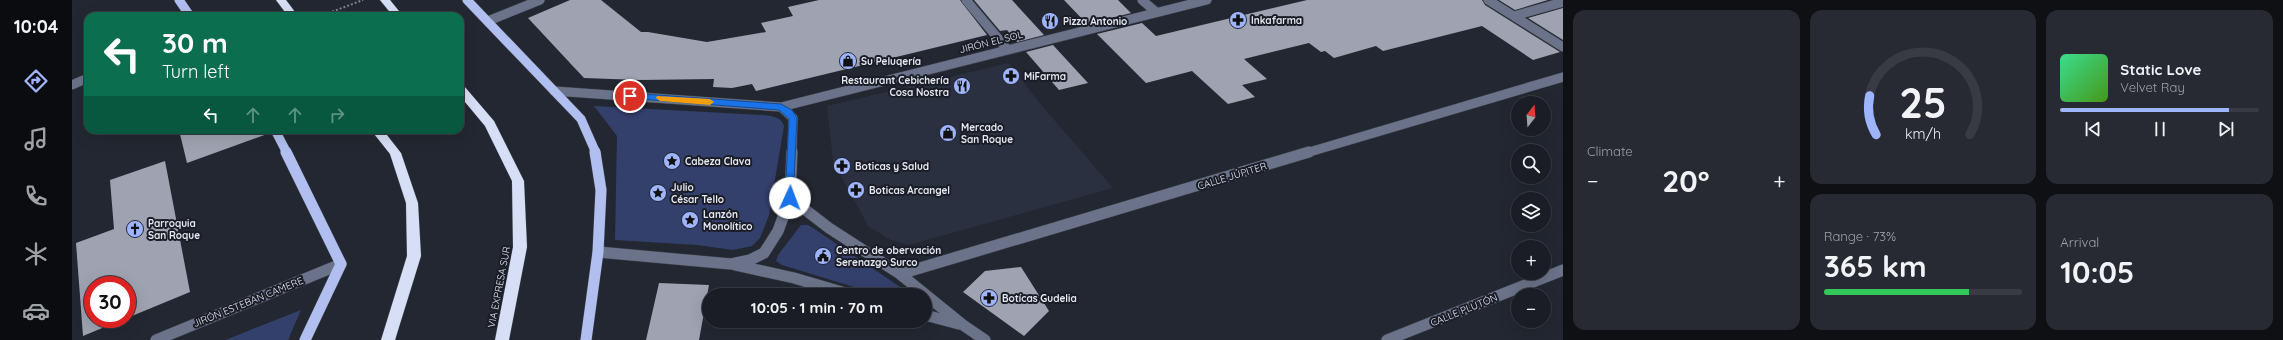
<!DOCTYPE html>
<html lang="en">
<head>
<meta charset="utf-8">
<style>
  :root { --surface:#1a1d25; --page:#272a32; --text:#f1f3f6; --muted:#9fa2a7; --line:#383b42; --accent:#9eb4fd }
  body { margin:0; font-family:Quicksand,sans-serif; background:var(--page); color:var(--text); height:100vh; display:flex; flex-direction:column; font-size:15px; white-space:nowrap }
  * { box-sizing:border-box; margin:0 }
  p { font-size:13px; color:var(--muted) }
  .icon { flex:none; width:22px; height:22px; fill:none; stroke:currentColor; stroke-width:2; stroke-linecap:round; stroke-linejoin:round }
  .map { position:relative; flex:1; overflow:hidden }
  .sheet { display:flex; flex-direction:column; gap:10px; padding:10px; background:#0e1014; width:720px }
  .sheet>* { flex:none }
  .hud { position:absolute; left:12px; top:12px; width:380px; height:122px; border-radius:12px; box-shadow:0 4px 16px #0002,0 0 0 1px var(--line); background:#0b6e4f; color:#fff; overflow:hidden }
  .needle { width:26px; rotate:17deg }
  .controls { position:absolute; left:1439px; top:96px; display:grid; gap:8px }
  .controls a { display:grid; place-items:center; width:40px; height:40px; border-radius:50%; background:var(--surface); box-shadow:0 4px 16px #0002,0 0 0 1px var(--line); font-size:20px }
  .speed { position:absolute; left:12px; top:276px; display:flex; gap:8px; font-size:20px; font-weight:700; text-align:center }
  .speed>* { display:grid; place-content:center; width:52px; height:52px; border-radius:50%; background:var(--surface); box-shadow:0 4px 16px #0002,0 0 0 1px var(--line); line-height:1 }
  .speed .limit { border:6px solid #d22; background:#fff; color:#111 }
  .pin { position:absolute; display:grid; place-items:center; width:34px; height:34px; color:#fff; margin:-17px; border:2px solid #fff; border-radius:50%; box-shadow:0 1px 4px #0007 }
  .me { position:absolute; width:44px; margin:-22px; rotate:2deg; stroke-linejoin:round; filter:drop-shadow(0 0 3px #0008) }
  .turn { display:flex; align-items:center; gap:14px; height:84px; padding:0 12px; font-size:18px }
  .turn .icon { width:52px; height:52px; stroke-width:2.5 }
  .turn b { display:block; font-size:28px; line-height:34px }
  .lanes { display:flex; align-items:center; height:38px; padding:0 12px; background:#0003; justify-content:center; gap:20px; direction:ltr }
  .lanes .off { opacity:.35 }
  .big { font-size:30px; font-weight:700; line-height:1.1 }
  .sheet .card { flex:1; display:flex; flex-direction:column; justify-content:center; gap:6px; min-width:0; padding:0 14px; border-radius:12px; background:var(--page) }
  .sheet .dial { align-items:center; gap:0 }
  .dial svg { height:104px; overflow:visible; fill:none; stroke:var(--line); stroke-width:7; stroke-linecap:round; text-anchor:middle }
  .dial text { fill:var(--text); stroke:none }
  .song { display:flex; align-items:center; gap:12px }
  .cover { width:48px; height:48px; border-radius:6px; background:linear-gradient(135deg,hsl(150 70% 55%),hsl(100 70% 35%)) }
  .played { height:4px; border-radius:2px; background:linear-gradient(90deg,var(--accent) 85%,var(--line) 85%) }
  .keys { display:flex; justify-content:space-around; direction:ltr }
  .heat { display:flex; justify-content:space-between; align-items:center; font-size:22px; direction:ltr }
  .charge { height:6px; border-radius:3px; background:linear-gradient(90deg,#34c759 73%,var(--line) 0) }
  .sheet .tiles { flex:1; display:grid; gap:10px; grid-template-columns:repeat(3,1fr) }
  .card:first-child { grid-row:span 2 }
  .trip { position:absolute; left:630px; top:288px; width:230px; height:40px; border-radius:20px; background:var(--surface); box-shadow:0 4px 16px #0002,0 0 0 1px var(--line); font-weight:700; line-height:40px; text-align:center }
  main { display:flex; flex:1; min-height:0 }
  .dock { display:flex; flex-direction:column; width:72px; justify-content:space-around; align-items:center; background:#0a0c0f; color:var(--muted) }
  .dock .icon { width:28px; height:28px }
  .dock .selected { color:var(--accent) }
  .dock b { font-size:18px; color:var(--text) }
  .map>svg:first-child { display:block }
</style>
</head>
<body>
<main>
<nav class="dock">
<b>10:04</b>
<svg class="icon selected" aria-label="directions" viewBox="0 0 24 24"><path d="M12 3l9 9-9 9-9-9zM9 14v-3h6M13 9l2 2-2 2"/></svg>
<svg class="icon" aria-label="music" viewBox="0 0 24 24"><path d="M9 18V5l10-2v13"/><circle cx="6" cy="18" r="3"/><circle cx="16" cy="16" r="3"/></svg>
<svg class="icon" aria-label="phone" viewBox="0 0 24 24"><path d="M5 4h4l2 5-3 2q2 4 5 5l2-3 5 2v4C11 20 4 13 5 4z"/></svg>
<svg class="icon" aria-label="climate" viewBox="0 0 24 24"><path d="M12 3v18M4 7l16 10M4 17L20 7"/></svg>
<svg class="icon" aria-label="car" viewBox="0 0 24 24"><path d="M5 17H2v-5l4-1 3-4h7l3 4 3 1v5h-3M9 17h6M6 11h13"/><circle cx="7" cy="17" r="2"/><circle cx="17" cy="17" r="2"/></svg>
</nav>
<div class="map">
<svg width="1491" height="340" viewBox="0 0 1491 340">
  <rect width="100%" height="100%" fill="#232731"/>
  <path fill="#2b3040" d="M937 63 966 101 1041 188 837 245 819 240 796 226 761 161 755 106Z"/>
  <path fill="#34406c" d="M522 106 690 115C699 116 709 116 712 126L697 215 688 238 680 246 661 250 625 245 543 240 545 136Z
    M729 225H736L744 230 840 295H808L710 265 704 261 706 255Z
    M229 310 216 340H153Z"/>
  <path fill="#9fa3b1" d="M498 0H529L569 32H576L635 42 694 32 689 23 721 16 716 7 747 0H888L915 35 684 91 680 84 660 88 641 87 642 79 567 80 512 78 456 18Z
    M902 0H940L972 35 945 42 935 30 928 31Z
    M992 0H1046L1059 13 1015 24Z
    M1235 0H1410L1413 5 1488 52 1461 60 1410 26 1311 51 1304 46 1262 58 1253 51 1249 52 1237 43 1172 59 1195 79 1170 85 1183 97 1156 104 1120 71 1074 83 1025 34 1070 23 1084 36Z
    M1427 0H1476L1443 10Z
    M1491 8V40L1456 18Z
    M981 45 1016 83 987 90 954 52Z
    M107 130H197L198 133 115 163Z
    M93 161 118 292 55 318V285H21V319H52L11 336 4 243 42 229 38 180Z
    M949 267 977 311 952 336 891 292 913 271Z
    M587 283 637 285 627 340H574Z"/>
  <g fill="none" stroke-linecap="round" stroke-linejoin="round">
    <g stroke="#3e424c" stroke-width="10">
      <path id="minor-far1" d="M894 0 935 49
        M1070 0 1084 12
        M1416 0 1491 47
        M1442 16 1491 2
        M416 21 468 0
        M0 85 16 78
        M482 91 709 107 721 118 720 153
        M709 107 1135 0
        M1234 153 1491 77"/>
    </g>
    <g stroke="#3e424c" stroke-width="12">
      <path id="minor" d="M718 198 757 228 828 274 891 325 913 340
        M526 252 659 264 678 260 692 253 706 231 718 198 720 152
        M663 265 722 278 780 295
        M828 274 1237 152
        M853 315 887 324
        M84 340 269 264
        M1315 340 1491 270"/>
    </g>
    <g stroke="#3e424c" stroke-width="10">
      <path id="major-far1" d="M107 0 118 16
        M395 0 509 119 524 153
        M203 130 215 153"/>
    </g>
    <g stroke="#3e424c" stroke-width="12">
      <path id="major" d="M214 152 269 264 233 340
        M514 340 526 252 529 190 523 152"/>
    </g>
    <g stroke="#3e424c" stroke-width="1">
      <path id="highway" d="M204 0H214L226 16H216Z
        M308 0H318L331 16H321Z
        M388 85 392 86 422 121 452 181 455 247 437 340H423L441 247 440 181 413 126 388 96Z
        M299 130H311L329 153 346 203 349 256 323 340H309L335 256 334 203 318 154Z"/>
    </g>
    <path stroke="#81848d" stroke-width="2" stroke-dasharray="2 2" stroke-linecap="butt" d="M249 16 291 0"/>
    <use href="#minor-far1" stroke="#6b738a" stroke-width="9"/>
    <use href="#minor" stroke="#6b738a" stroke-width="11"/>
    <use href="#major-far1" stroke="#b0bfef" stroke-width="9"/>
    <use href="#major" stroke="#b0bfef" stroke-width="11"/>
    <use href="#highway" fill="#d7dff6" fill-rule="evenodd"/>
  </g>
  <path fill="#1a73e8" stroke="#114b97" d="M558 93 709 104 720 110 725 118 721 200 718 201 713 198 717 119 707 110 555 98V94Z"/>
  <path fill="#f59e0b" d="M585 96 638 99 642 102 638 105 588 101 584 98Z"/>
  <defs>
    <g id="pharmacy-disc" transform="scale(0.9)"><circle r="9.5" fill="#9eb4fd" stroke="#1a1d27"/><path d="M-2-6h4v4h4v4h-4v4h-4v-4h-4v-4h4Z" fill="#111"/></g>
    <g id="restaurant-disc" transform="scale(0.9)"><circle r="9.5" fill="#9eb4fd" stroke="#1a1d27"/><path d="M-5-6h1v4h1v-4h1v4h1v-4h1v5L-1.5 .5V6h-2V.5L-5-1ZM5-6V6H3V1.5H1.5Q1.5-4 5-6Z" fill="#111"/></g>
    <g id="shop-disc" transform="scale(0.9)"><circle r="9.5" fill="#9eb4fd" stroke="#1a1d27"/><path d="M-5-2.5h2.3a2.7 3.5 0 0 1 5.4 0H5L5.5 6h-11ZM-1.5-2.5h3a1.5 2.3 0 0 0-3 0Z" fill="#111"/></g>
    <g id="sight-disc" transform="scale(0.9)"><circle r="9.5" fill="#9eb4fd" stroke="#1a1d27"/><path d="M0-6L1.8-2.2L6-1.7L2.9 1.2L3.7 5.4L0 3.3L-3.7 5.4L-2.9 1.2L-6-1.7L-1.8-2.2Z" fill="#111"/></g>
    <g id="church-disc" transform="scale(0.9)"><circle r="9.5" fill="#9eb4fd" stroke="#1a1d27"/><path d="M-1.2-6h2.4v3.5h3.3v2.4h-3.3V6h-2.4V-.1h-3.3v-2.4h3.3Z" fill="#111"/></g>
    <g id="civic-disc" transform="scale(0.9)"><circle r="9.5" fill="#9eb4fd" stroke="#1a1d27"/><path d="M-.6-6.5H3V-4.5H.6V-3L4-1V1h2V6H-6V1h2V-1L-.6-3ZM-1.2 2.5V6h2.4V2.5Z" fill="#111"/></g>
  </defs>
  <g fill-rule="evenodd">
    <use href="#pharmacy-disc" x="1166" y="20"/>
    <use href="#restaurant-disc" x="978" y="21"/>
    <use href="#shop-disc" x="776" y="61"/>
    <use href="#pharmacy-disc" x="939" y="76"/>
    <use href="#restaurant-disc" x="890" y="86"/>
    <use href="#shop-disc" x="876" y="133"/>
    <use href="#sight-disc" x="600" y="161"/>
    <use href="#pharmacy-disc" x="770" y="166"/>
    <use href="#pharmacy-disc" x="784" y="190"/>
    <use href="#sight-disc" x="586" y="193"/>
    <use href="#sight-disc" x="618" y="220"/>
    <use href="#church-disc" x="63" y="229"/>
    <use href="#civic-disc" x="751" y="256"/>
    <use href="#pharmacy-disc" x="917" y="298"/>
  </g>
  <g text-anchor="middle" dominant-baseline="central" stroke-width="4" stroke-linejoin="round" paint-order="stroke">
    <g font-size="10" font-weight="bold" fill="#e7e9f1" stroke="#1a1d27" text-anchor="start">
      <text x="1179" y="20">Inkafarma</text>
      <text x="991" y="21">Pizza Antonio</text>
      <text x="789" y="61">Su Peluqería</text>
      <text x="952" y="76">MiFarma</text>
      <text x="877" y="80" text-anchor="end">Restaurant Cebichería<tspan x="877" dy="12">Cosa Nostra</tspan></text>
      <text x="889" y="127">Mercado<tspan x="889" dy="12">San Roque</tspan></text>
      <text x="613" y="161">Cabeza Clava</text>
      <text x="783" y="166">Boticas y Salud</text>
      <text x="599" y="187">Julio<tspan x="599" dy="12">César Tello</tspan></text>
      <text x="797" y="190">Boticas Arcangel</text>
      <text x="631" y="214">Lanzón<tspan x="631" dy="12">Monolítico</tspan></text>
      <text x="76" y="223">Parroquia<tspan x="76" dy="12">San Roque</tspan></text>
      <text x="764" y="250">Centro de obervación<tspan x="764" dy="12">Serenazgo Surco</tspan></text>
      <text x="930" y="298">Botícas Gudelia</text>
    </g>
    <g font-size="10" fill="#e7e9f1" stroke="#1a1d27">
      <text transform="translate(919 42) rotate(-14)">JIRÓN EL SOL</text>
      <text transform="translate(1160 176) rotate(-17)">CALLE JÚPITER</text>
      <text transform="translate(427 287) rotate(-79)">VIA EXPRESA SUR</text>
      <text transform="translate(176 302) rotate(-22)">JIRÓN ESTEBAN CAMERE</text>
      <text transform="translate(1392 310) rotate(-22)">CALLE PLUTÓN</text>
    </g>
  </g>
</svg>
<div class="controls">
<a><svg class="needle" viewBox="-14 -14 28 28"><path d="M0-13l5 13h-10z" fill="#e53935"/><path d="M0 13l5-13h-10z" fill="#9fa2a7"/></svg></a>
<a><svg class="icon" aria-label="search" viewBox="0 0 24 24"><circle cx="10" cy="10" r="6"/><path d="M15 15l6 6"/></svg></a>
<a><svg class="icon" aria-label="layers" viewBox="0 0 24 24"><path d="M12 4l9 5-9 5-9-5zM3 14l9 5 9-5"/></svg></a>
<a>+</a>
<a>−</a>
</div>
<div class="speed"><div class="limit">30</div></div>
<div class="pin" style="left:558px;top:96px;background:#d93025"><svg class="icon" aria-label="arrive" viewBox="0 0 24 24"><path d="M6 21V4h12l-3 4 3 4H6"/></svg></div>
<svg class="me" style="left:718px;top:198px" viewBox="-20 -20 40 40"><circle r="19" fill="#fff"/><path d="M0-13L10 11 0 6-10 11z" fill="#1a73e8"/></svg>
<div class="trip">10:05 · 1 min · 70 m</div>
<div class="hud">
<div class="turn"><svg class="icon" aria-label="left" viewBox="0 0 24 24"><path d="M17 20v-9H6M10 6l-5 5 5 5"/></svg><div><b>30 m</b>Turn left</div></div>
<div class="lanes"><svg class="icon" aria-label="left" viewBox="0 0 24 24"><path d="M17 20v-9H6M10 6l-5 5 5 5"/></svg><svg class="icon off" aria-label="ahead" viewBox="0 0 24 24"><path d="M12 20V5M6 11l6-6 6 6"/></svg><svg class="icon off" aria-label="ahead" viewBox="0 0 24 24"><path d="M12 20V5M6 11l6-6 6 6"/></svg><svg class="icon off" aria-label="right" viewBox="0 0 24 24"><path d="M7 20v-9h11M14 6l5 5-5 5"/></svg></div>
</div>
</div>
<section class="sheet">
<div class="tiles">
<div class="card"><p>Climate</p>
<div class="heat"><a>−</a><b class="big">20°</b><a>+</a></div>
</div>
<div class="card dial"><svg viewBox="0 0 100 80">
<path d="M14 69A42 42 0 1 1 86 69"/>
<path d="M14 69A42 42 0 0 1 9 39" stroke="#9eb4fd"/>
<text x="50" y="56" font-size="32" font-weight="700">25</text>
<text x="50" y="72" font-size="11">km/h</text>
</svg></div>
<div class="card">
<div class="song"><i class="cover"></i><div><b>Static Love</b><p>Velvet Ray</p></div></div>
<div class="played"></div>
<div class="keys"><svg class="icon" aria-label="previous" viewBox="0 0 24 24"><path d="M18 5L8 12l10 7zM5 5v14"/></svg><svg class="icon" aria-label="pause" viewBox="0 0 24 24"><path d="M8 5v14M16 5v14"/></svg><svg class="icon" aria-label="next" viewBox="0 0 24 24"><path d="M6 5l10 7-10 7zM19 5v14"/></svg></div>
</div>
<div class="card"><p>Range · 73%</p><b class="big">365 km</b><div class="charge"></div></div>
<div class="card"><p>Arrival</p><b class="big">10:05</b></div>
</div>
</section>
</main>
</body>
</html>
